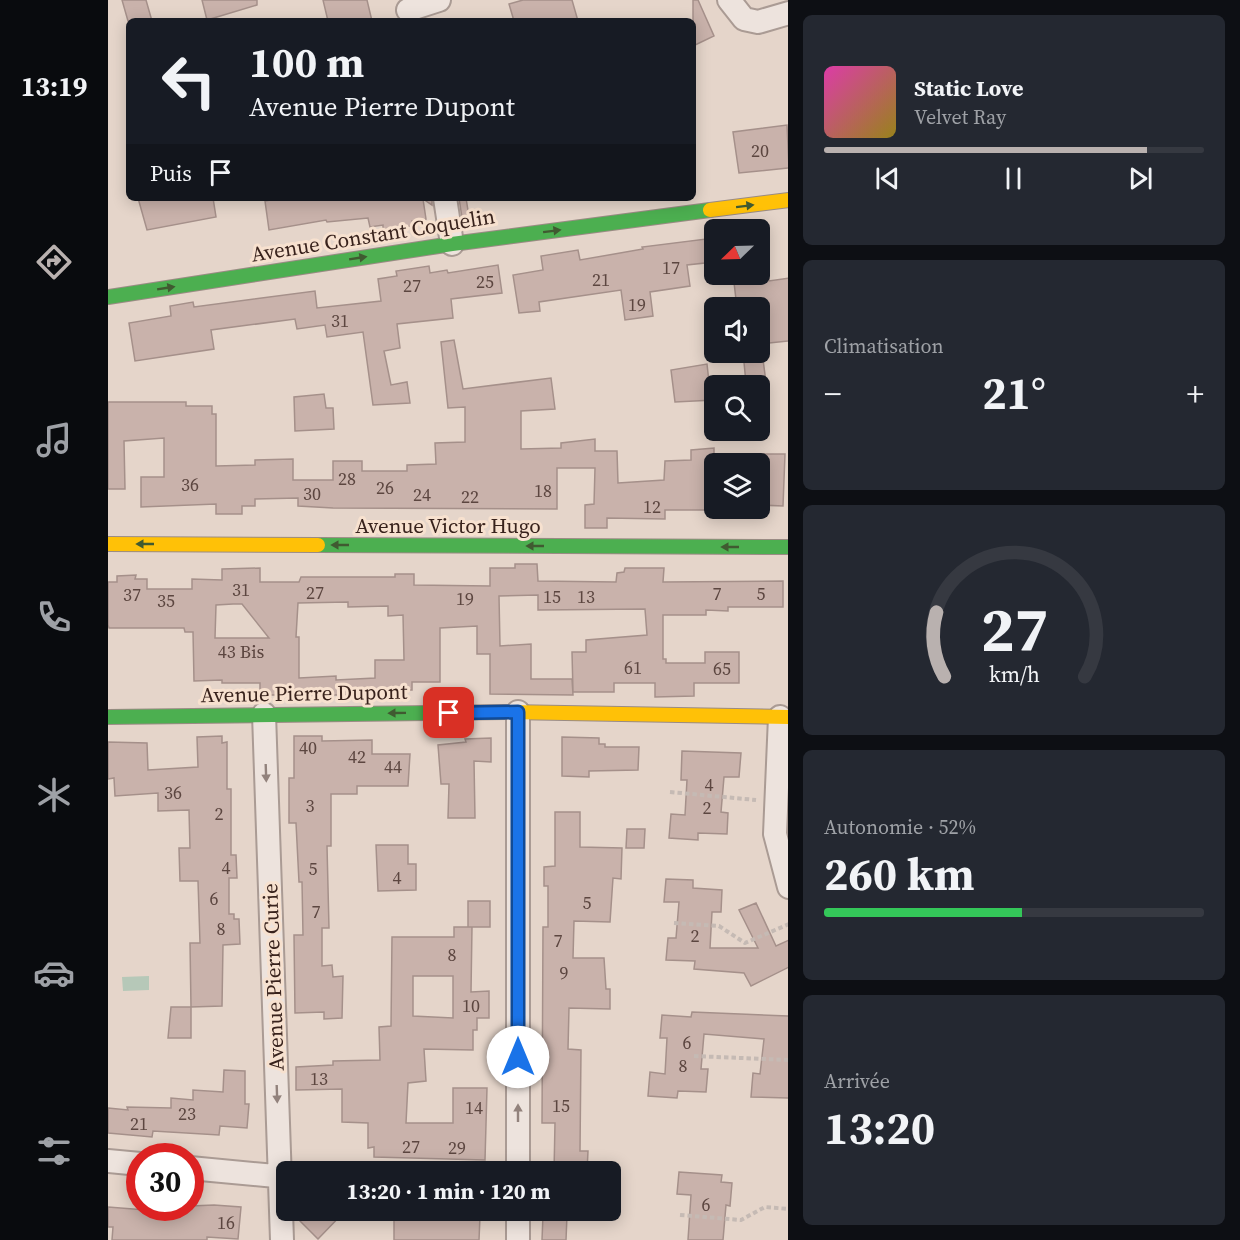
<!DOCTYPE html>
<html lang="fr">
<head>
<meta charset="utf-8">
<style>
  :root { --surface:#171b24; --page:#242831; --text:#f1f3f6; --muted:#9ea1a6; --line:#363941; --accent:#b9b1af }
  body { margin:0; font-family:"Source Serif 4",serif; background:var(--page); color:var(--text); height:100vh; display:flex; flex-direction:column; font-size:22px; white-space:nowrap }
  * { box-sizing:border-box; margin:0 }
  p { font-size:20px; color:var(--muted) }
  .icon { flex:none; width:33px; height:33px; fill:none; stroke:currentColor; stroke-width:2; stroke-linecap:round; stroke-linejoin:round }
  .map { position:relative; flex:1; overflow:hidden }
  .details { display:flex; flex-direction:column; gap:15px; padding:15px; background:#0d0f14; width:452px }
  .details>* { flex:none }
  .banner { position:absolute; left:18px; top:18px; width:570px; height:183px; border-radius:9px; box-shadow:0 3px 15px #0003; background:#171b24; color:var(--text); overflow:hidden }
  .needle { width:39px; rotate:247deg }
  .controls { position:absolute; left:596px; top:219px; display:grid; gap:12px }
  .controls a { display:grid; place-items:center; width:66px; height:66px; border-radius:9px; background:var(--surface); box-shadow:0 3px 15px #0003; font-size:30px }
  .speed { position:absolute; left:18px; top:1143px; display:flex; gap:12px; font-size:30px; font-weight:700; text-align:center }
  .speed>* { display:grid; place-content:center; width:78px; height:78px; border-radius:50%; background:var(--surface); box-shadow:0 3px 15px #0003; line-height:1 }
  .speed .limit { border:9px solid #d22; background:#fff; color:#111 }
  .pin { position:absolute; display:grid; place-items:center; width:51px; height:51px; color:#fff; margin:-26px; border-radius:12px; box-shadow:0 3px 9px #0006 }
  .me { position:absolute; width:66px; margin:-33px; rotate:0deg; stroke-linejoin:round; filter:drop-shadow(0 0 4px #0008) }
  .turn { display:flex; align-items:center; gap:21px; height:126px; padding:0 24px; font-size:27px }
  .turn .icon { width:78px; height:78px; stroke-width:2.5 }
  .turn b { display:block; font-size:42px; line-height:51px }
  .then { display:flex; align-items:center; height:57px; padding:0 24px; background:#0003; gap:12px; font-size:22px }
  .big { font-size:45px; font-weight:700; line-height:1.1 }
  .details .card { flex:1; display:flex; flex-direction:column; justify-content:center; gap:9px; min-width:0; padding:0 21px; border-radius:9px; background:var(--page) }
  .details .dial { align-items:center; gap:0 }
  .dial svg { height:156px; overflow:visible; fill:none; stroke:var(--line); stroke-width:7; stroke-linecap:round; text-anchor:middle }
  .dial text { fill:var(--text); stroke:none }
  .song { display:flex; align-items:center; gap:18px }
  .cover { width:72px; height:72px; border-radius:9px; background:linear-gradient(135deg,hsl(320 70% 55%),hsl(50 70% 35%)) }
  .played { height:6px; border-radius:3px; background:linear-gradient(90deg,var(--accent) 85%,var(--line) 85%) }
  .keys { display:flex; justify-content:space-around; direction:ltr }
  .heat { display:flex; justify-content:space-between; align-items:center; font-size:33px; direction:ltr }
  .charge { height:9px; border-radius:4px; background:linear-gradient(90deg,#34c759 52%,var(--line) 0) }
  .trip { position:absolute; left:168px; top:1161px; width:345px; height:60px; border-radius:9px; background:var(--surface); box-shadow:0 3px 15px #0003; font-weight:700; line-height:60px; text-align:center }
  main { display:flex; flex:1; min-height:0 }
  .menu { display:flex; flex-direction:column; width:108px; justify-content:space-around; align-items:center; background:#090b0e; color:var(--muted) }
  .menu .icon { width:42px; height:42px }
  .menu .on { color:var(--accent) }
  .menu b { font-size:27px; color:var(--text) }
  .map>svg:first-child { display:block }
</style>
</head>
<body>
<main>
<nav class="menu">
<b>13:19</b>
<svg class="icon on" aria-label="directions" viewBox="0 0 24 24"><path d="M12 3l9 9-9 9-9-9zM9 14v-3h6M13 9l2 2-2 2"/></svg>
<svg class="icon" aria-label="music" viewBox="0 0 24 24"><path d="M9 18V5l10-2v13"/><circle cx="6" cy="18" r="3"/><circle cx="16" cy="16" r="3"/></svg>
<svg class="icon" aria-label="phone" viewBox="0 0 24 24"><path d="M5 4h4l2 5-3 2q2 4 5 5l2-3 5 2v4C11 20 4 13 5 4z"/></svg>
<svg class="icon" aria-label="climate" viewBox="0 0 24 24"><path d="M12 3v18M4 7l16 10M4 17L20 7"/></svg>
<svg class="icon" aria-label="car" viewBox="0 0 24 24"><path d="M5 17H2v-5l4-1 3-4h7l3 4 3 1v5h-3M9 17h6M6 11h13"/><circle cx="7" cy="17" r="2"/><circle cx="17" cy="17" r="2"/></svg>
<svg class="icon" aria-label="filters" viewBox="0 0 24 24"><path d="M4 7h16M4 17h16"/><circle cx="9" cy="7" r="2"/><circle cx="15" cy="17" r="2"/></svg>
</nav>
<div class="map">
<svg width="681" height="1240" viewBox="0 0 681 1240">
  <rect width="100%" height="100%" fill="#e5d5ca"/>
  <path fill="#b6c8b8" d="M41 976V990L15 991 14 977Z"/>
  <path fill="#c9b2ab" stroke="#a5908a" stroke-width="1.5" fill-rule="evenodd" d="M14 0H38L44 21H20Z
    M94 0H149V5L99 20Z
    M215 0H259L264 21H220Z
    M415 0H464L470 21H406L401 4Z
    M585 0H590L606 36 585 46Z
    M679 125 681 168 631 173 625 132Z
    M30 198H105L108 217 39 230Z
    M173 198H324V205L315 199 318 219 304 221V226L275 229V225L262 227 260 218 219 222 218 220 161 230 157 201Z
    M351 198H358L362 223 355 224Z
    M606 238V262L579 265 582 286 542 292 545 316 517 320 513 290 431 302 432 311 411 313 405 275 435 270 433 256 470 250 472 260 535 249 534 247Z
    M390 265 394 293 343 299 345 318 289 324 292 348 276 351 283 385 299 382 302 403 265 405 255 332 219 337 217 325 189 329 187 319 103 330 106 349 27 361 21 323 63 316 62 306 85 302 86 307 207 291 209 308 273 301 270 279 289 276 288 271 321 266 322 273 339 270 340 273Z
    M625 274H660L661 281 681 278V341L651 344V308H629Z
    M346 340 355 389 443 378 447 409 413 411V449L453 448V443L487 439V451H509L510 483 556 480 557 461 583 460V450L606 448V510H557V519L499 518V528H477V505L486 504 487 468H449V509L225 508 190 506V498L147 499V506H134V514H108V504L33 507V477H56V438L16 441 17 489H0V402H78V406H104V414H108V466L147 465V460L185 459V480H225V461H254V471H299V465L328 464 327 443 357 442V407L340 408 333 342Z
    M635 352H654L658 382 638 383Z
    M599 364 601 382H606V400L567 402 563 370Z
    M216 394 218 408H225L226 429 187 431 186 397Z
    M651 454H677L675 506 651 505Z
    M407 564H429L430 581 508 582 509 573 516 572 517 568H556L555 582 675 581V607H620V611L598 610V615H555V659H558V663H597V652H631V683H586V696L547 697V683H506V692H465L464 652H478V640L539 635 537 609 430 610V595L391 596 392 646 423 644V679H464L465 695 382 694V654H369V626L332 628V682H304V690H288V695H152V683H114V680L86 681 85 632H77L76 628H1L0 625V582H9V576L28 575 27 579H39V589H84V579L114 580V569L152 568V582H191L193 577H287V574H306V585L382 586V568H407ZM240 602V607L280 606V616L295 615 296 660H267V678L228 680V676L191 678V637H188L190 603ZM125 604H134L161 638H107L108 605Z
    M114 736V743L119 742V789H123V855H128L129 878H121V914H126V919H131L132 944 115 945 114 1006 83 1007 82 943H92L90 881H72L71 848H82L81 810 50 811V793L7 796 6 778 0 779V742L39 743 40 770 90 767 89 737Z
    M186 736H214V741L264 740V754H302L300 786H249V794H223V846H219L221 928H214V966L224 965 225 977 235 976 234 1018 216 1019V1012L187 1013 186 935H195L194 882H191L188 823H181V778H186Z
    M454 737 491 738V744H497V747H531L530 770 481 771V777L454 776Z
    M383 738V762L366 761 367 818H340L341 784H333L330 745 358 742 357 739Z
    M574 751 633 753 631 777H616L613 812 620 813 619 834 590 833V840L561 838 563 814 577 815 579 780H573Z
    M447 812H472V847L514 848 513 879 505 878 502 922 466 921 465 958H496L498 989H502V1009L461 1008 460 1049 473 1050 472 1151H480L479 1172H446L447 1123H434L435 927H440V886H436V867L447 866Z
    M519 829H537L536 848H518Z
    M268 845H300V864H308V890L270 891Z
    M558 879 585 880V888L614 890 613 912H604L602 948H650L631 910 648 903 668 946 681 940V967L643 986 636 973 586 969 587 961 558 960 560 938H568L571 902H556Z
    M360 901H382V927H360Z
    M346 927H364L363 992 381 991V1018H369V1030H365V1050L316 1049 318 1081 300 1083 298 1123H345V1088H379L377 1160 266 1157V1147L260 1148V1123L234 1122V1089L188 1090V1067L225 1065V1061L272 1060 271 1027 283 1026 284 937H346ZM305 976H345V1018L305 1016Z
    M63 1007H83V1038H60Z
    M584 1012 681 1016V1098L643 1097 645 1073 652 1074 656 1039 596 1034 593 1069H600L598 1092 570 1091 569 1098 540 1096 542 1072 557 1074 559 1038H552L554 1015 583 1017Z
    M116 1070 137 1071V1104H141L139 1128 112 1126 111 1135 45 1131 44 1137 0 1133V1108L20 1110 19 1107 63 1108V1098L85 1100V1090L115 1092Z
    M571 1172 614 1175 613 1182 624 1183 622 1206 618 1205 615 1240H580L583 1195 569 1194Z
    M106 1205 133 1207 130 1239 99 1237V1240H4L5 1227H0V1207L63 1212V1209L82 1206Z
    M202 1210H238L210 1239 192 1221Z
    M286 1210 372 1216 371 1240H286Z
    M435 1215H459L458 1240H434Z"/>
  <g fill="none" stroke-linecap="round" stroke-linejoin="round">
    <g stroke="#aa9b94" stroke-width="26">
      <path id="street" d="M621 0 636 19 650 22 681 13
        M300 10 331 0
        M337 198 344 244
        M156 714 174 1240
        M672 717 667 834 681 887
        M0 1161 32 1164
        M82 1168 178 1177
        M410 1172V712
        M410 1240V1210"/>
    </g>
    <g stroke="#9a8b84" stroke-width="16">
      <path id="fast" d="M0 297 344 244 602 210
        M210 545 681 547
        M0 717 398 712"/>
    </g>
    <g stroke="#9a8b84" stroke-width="16">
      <path id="slow" d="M602 210 681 200
        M0 544 210 545
        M398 712 681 717"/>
    </g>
    <path stroke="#c5bab4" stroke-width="4" stroke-dasharray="4.5 3" stroke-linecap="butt" d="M562 792 648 800
      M566 923 611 926 637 943 681 924
      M586 1056 681 1060
      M572 1215 633 1220 657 1207 681 1209"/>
    <use href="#street" stroke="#ede3dd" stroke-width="22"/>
    <use href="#fast" stroke="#4caf50" stroke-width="14"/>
    <use href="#slow" stroke="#ffc107" stroke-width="14"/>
  </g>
  <defs><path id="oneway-solid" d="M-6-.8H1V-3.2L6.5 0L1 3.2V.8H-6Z" transform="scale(1.5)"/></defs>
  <g fill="#405a31">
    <use href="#oneway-solid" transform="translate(637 206) rotate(-7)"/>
    <use href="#oneway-solid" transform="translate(444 231) rotate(-7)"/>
    <use href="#oneway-solid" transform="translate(250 258) rotate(-9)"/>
    <use href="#oneway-solid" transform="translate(58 288) rotate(-9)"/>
    <use href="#oneway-solid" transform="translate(37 544) rotate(-180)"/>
    <use href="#oneway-solid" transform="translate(232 545) rotate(-180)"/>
    <use href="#oneway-solid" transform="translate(427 546) rotate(-180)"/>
    <use href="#oneway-solid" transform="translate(622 547) rotate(-180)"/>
    <use href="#oneway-solid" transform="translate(289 713) rotate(179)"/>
  </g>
  <g fill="#92827c">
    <use href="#oneway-solid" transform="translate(158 773) rotate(88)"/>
    <use href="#oneway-solid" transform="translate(169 1094) rotate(88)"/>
    <use href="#oneway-solid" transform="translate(410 1113) rotate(-90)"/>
  </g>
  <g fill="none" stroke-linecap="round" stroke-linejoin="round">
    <g stroke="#114b97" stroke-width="15">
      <path id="route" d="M341 713 410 712V1057"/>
    </g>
    <use href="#route" stroke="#1a73e8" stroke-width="10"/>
  </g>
  <g text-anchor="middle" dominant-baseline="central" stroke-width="6" stroke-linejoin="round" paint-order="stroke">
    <g font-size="18" fill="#5c4640">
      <text x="652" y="150">20</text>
      <text x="563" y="267">17</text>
      <text x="493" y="279">21</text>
      <text x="377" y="281">25</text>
      <text x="304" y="285">27</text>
      <text x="529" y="304">19</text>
      <text x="232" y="320">31</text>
      <text x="239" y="478">28</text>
      <text x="82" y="484">36</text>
      <text x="277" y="487">26</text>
      <text x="435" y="490">18</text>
      <text x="204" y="493">30</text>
      <text x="314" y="494">24</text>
      <text x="362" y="496">22</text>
      <text x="544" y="506">12</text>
      <text x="133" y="589">31</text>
      <text x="207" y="592">27</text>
      <text x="609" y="593">7</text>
      <text x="653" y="593">5</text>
      <text x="24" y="594">37</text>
      <text x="444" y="596">15</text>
      <text x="478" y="596">13</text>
      <text x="357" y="598">19</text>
      <text x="58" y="600">35</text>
      <text x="133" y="651">43 Bis</text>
      <text x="525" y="667">61</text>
      <text x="614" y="668">65</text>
      <text x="200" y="747">40</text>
      <text x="249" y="756">42</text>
      <text x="285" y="766">44</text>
      <text x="601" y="784">4</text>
      <text x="65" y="792">36</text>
      <text x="202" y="805">3</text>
      <text x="599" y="807">2</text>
      <text x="111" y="813">2</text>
      <text x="118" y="867">4</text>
      <text x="205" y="868">5</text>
      <text x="289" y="877">4</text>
      <text x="106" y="898">6</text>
      <text x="479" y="902">5</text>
      <text x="208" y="911">7</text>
      <text x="113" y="928">8</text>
      <text x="587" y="935">2</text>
      <text x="450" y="940">7</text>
      <text x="344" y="954">8</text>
      <text x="456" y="972">9</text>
      <text x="363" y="1005">10</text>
      <text x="579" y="1042">6</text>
      <text x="575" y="1065">8</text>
      <text x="211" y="1078">13</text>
      <text x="453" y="1105">15</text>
      <text x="366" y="1107">14</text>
      <text x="79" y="1113">23</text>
      <text x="31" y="1123">21</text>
      <text x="303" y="1146">27</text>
      <text x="349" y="1147">29</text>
      <text x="598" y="1204">6</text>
      <text x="118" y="1222">16</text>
    </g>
    <g font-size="21" fill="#38221c" stroke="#f7e1cf">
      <text transform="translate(265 235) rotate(-9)">Avenue Constant Coquelin</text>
      <text x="340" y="525">Avenue Victor Hugo</text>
      <text transform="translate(196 693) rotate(-1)">Avenue Pierre Dupont</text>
      <text transform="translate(165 977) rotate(-92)">Avenue Pierre Curie</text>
    </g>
  </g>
</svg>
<div class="controls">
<a><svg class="needle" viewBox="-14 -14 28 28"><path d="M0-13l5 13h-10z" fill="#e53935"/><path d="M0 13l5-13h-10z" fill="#9ea1a6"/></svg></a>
<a><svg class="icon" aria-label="sound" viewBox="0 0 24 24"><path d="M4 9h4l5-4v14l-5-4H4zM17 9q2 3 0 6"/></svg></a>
<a><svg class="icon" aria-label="search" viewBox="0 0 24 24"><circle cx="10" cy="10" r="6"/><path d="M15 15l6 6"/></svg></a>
<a><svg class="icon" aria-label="layers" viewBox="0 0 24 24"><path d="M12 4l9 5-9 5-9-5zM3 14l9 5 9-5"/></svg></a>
</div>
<div class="speed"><div class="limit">30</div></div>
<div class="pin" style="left:341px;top:713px;background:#d93025"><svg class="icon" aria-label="arrive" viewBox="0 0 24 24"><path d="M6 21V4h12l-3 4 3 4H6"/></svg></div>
<svg class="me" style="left:410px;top:1057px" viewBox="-20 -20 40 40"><circle r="19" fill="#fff"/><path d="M0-13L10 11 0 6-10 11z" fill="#1a73e8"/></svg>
<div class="trip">13:20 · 1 min · 120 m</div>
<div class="banner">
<div class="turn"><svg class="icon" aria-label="left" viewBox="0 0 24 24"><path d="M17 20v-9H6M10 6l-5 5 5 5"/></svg><div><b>100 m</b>Avenue Pierre Dupont</div></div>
<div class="then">Puis<svg class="icon" aria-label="arrive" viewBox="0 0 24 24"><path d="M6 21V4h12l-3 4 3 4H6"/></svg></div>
</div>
</div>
<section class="details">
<div class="card">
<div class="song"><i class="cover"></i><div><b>Static Love</b><p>Velvet Ray</p></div></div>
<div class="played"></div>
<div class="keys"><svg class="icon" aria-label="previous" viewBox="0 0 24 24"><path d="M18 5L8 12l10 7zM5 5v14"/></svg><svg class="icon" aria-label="pause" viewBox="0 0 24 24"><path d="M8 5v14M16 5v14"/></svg><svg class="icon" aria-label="next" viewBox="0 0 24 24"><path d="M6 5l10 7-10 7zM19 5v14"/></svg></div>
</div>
<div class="card"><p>Climatisation</p>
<div class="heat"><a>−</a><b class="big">21°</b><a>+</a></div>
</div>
<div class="card dial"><svg viewBox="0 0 100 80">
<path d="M14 69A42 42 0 1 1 86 69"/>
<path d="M14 69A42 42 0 0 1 10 36" stroke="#b9b1af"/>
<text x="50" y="56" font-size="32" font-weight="700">27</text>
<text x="50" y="72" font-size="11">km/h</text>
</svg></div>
<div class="card"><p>Autonomie · 52%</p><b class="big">260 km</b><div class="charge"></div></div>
<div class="card"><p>Arrivée</p><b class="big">13:20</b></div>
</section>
</main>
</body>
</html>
